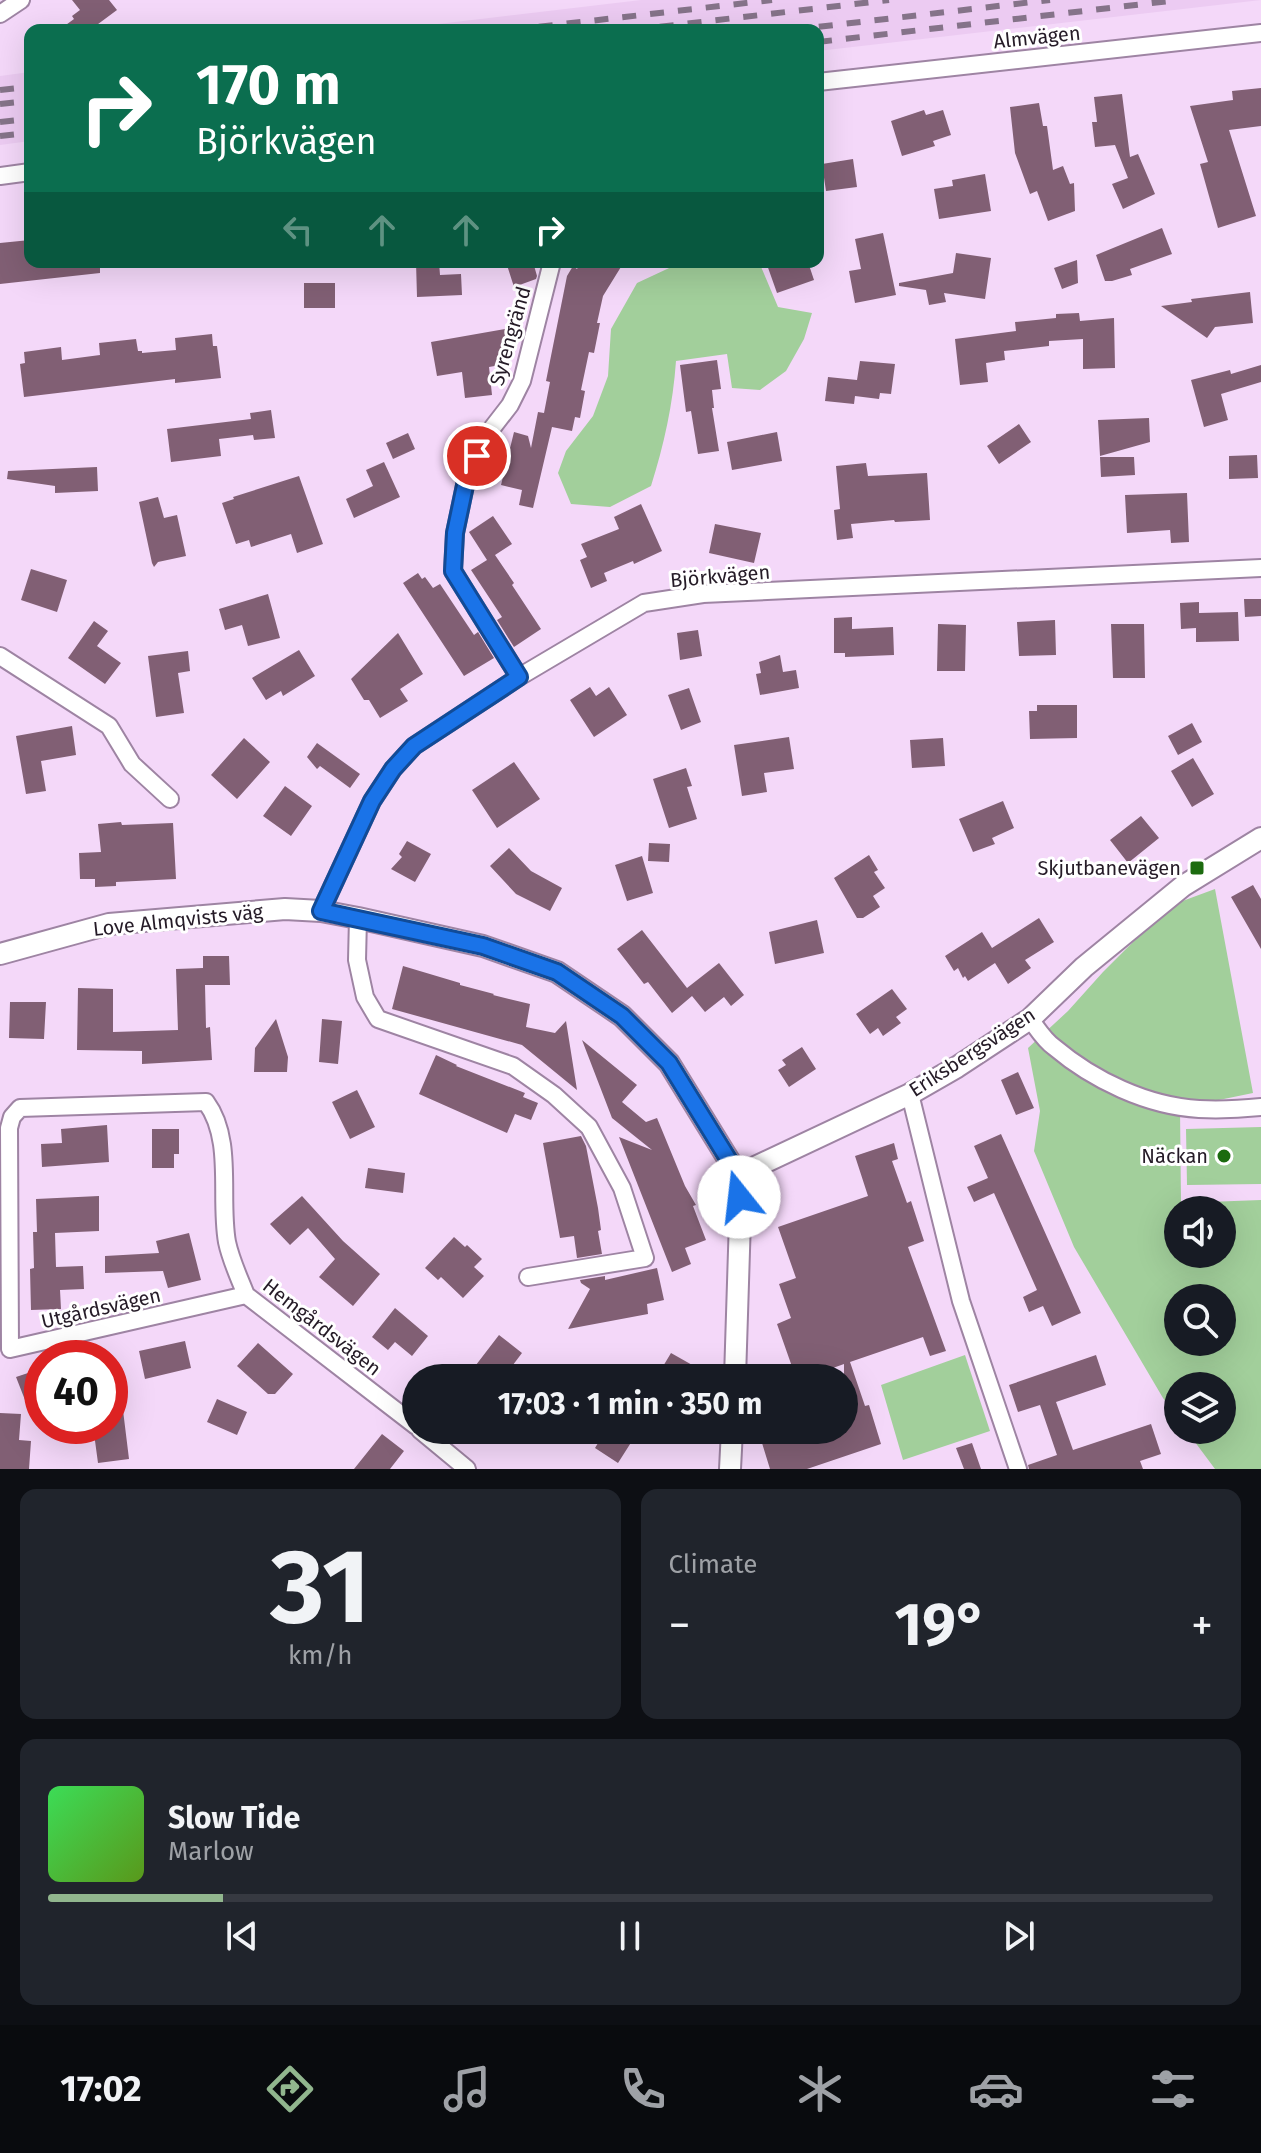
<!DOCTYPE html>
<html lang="en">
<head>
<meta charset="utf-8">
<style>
  :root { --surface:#171b24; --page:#20242c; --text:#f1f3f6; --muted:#9ea1a6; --line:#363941; --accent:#91b68e }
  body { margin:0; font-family:"Fira Sans",sans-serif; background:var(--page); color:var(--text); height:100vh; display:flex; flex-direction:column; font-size:30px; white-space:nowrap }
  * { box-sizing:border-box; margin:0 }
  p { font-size:26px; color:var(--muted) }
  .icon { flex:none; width:44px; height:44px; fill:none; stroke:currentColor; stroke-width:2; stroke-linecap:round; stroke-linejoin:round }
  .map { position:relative; height:1469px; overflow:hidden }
  .side { display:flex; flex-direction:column; gap:20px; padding:20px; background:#0d0f14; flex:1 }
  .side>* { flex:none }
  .banner { position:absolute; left:24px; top:24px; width:800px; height:244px; border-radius:16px; box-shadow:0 8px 32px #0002; background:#0b6e4f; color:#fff; overflow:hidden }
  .fabs { position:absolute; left:1164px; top:1196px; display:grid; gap:16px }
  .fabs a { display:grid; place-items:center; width:72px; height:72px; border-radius:50%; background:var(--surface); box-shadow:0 8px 32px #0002; font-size:40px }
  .speed { position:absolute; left:24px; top:1340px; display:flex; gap:16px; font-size:40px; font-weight:700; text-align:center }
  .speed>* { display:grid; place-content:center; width:104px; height:104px; border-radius:50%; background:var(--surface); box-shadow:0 8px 32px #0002; line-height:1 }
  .speed .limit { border:12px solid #d22; background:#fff; color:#111 }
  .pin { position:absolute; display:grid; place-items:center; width:68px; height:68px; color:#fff; margin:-34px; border:4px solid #fff; border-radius:50%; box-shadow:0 2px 8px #0007 }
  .me { position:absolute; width:88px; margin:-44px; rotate:344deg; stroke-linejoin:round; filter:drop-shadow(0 0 6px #0008) }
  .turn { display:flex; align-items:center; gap:28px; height:168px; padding:0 40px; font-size:36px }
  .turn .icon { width:104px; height:104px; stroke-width:2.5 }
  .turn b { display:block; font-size:56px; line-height:68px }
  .lanes { display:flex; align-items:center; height:76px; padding:0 40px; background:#0003; justify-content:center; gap:40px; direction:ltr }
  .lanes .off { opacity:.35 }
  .big { font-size:60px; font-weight:700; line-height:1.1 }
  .side .card { flex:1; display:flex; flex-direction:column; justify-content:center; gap:12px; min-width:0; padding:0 28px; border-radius:16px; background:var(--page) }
  .side .dial { align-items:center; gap:0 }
  .dial b { font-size:104px; line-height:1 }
  .song { display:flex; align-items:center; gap:24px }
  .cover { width:96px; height:96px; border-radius:12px; background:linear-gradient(135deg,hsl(130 70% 55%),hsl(90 70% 35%)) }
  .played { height:8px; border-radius:4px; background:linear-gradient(90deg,var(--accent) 15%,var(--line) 15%) }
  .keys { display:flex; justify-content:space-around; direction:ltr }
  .heat { display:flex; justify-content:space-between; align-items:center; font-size:44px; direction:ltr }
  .side .tiles { flex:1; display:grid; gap:20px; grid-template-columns:1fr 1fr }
  .card:last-child { grid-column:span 2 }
  .trip { position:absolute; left:402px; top:1364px; width:456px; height:80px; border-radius:40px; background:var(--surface); box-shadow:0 8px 32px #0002; font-weight:700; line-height:80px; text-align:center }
  .dock { display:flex; height:128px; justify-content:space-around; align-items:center; background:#090b0e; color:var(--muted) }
  .dock .icon { width:56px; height:56px }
  .dock .on { color:var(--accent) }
  .dock b { font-size:36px; color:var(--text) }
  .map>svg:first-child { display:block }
</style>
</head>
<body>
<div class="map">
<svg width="1261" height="1469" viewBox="0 0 1261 1469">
  <rect width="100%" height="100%" fill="#f4d8f9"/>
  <path fill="#eccbf2" d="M641 0H1261L818 51V30H387Z
    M30 72V141L0 145V76Z"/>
  <path fill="#a2cf9b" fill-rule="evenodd" d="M682 262H759L778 307 812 313 804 339 786 371 760 390 732 388 727 354 676 361C673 404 664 445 651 486L610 507 571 504 558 473 566 451 593 416 608 376 611 329 637 283Z
    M1215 889 1253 1093 1180 1108 1181 1203 1261 1200V1469H1215L1186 1430H1222V1386H1178V1419L1163 1398 1074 1247 1034 1151 1040 1111 1028 1048 1068 1011 1103 972 1169 906ZM1178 1210H1222V1254H1178ZM1178 1298H1222V1342H1178Z
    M1261 1127V1184L1187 1185 1186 1129Z
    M965 1355 990 1431 903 1460 881 1385Z"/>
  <path fill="#815f74" d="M72 0H109L117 10 90 30H59L74 19 72 16 80 10Z
    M1261 88V126L1229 130 1256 216 1218 228 1200 164 1208 162 1190 106 1233 100 1232 91Z
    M1122 94 1130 157 1138 154 1155 194 1123 209 1112 184 1128 178 1115 145 1095 147 1092 122H1097L1094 97Z
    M1039 103 1043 126H1047L1053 170 1063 166 1070 184 1074 183 1075 211 1048 221 1037 191 1030 194 1015 153 1010 107Z
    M924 110 926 115 943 110 951 135 933 141 935 146 902 156 891 121Z
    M853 159 857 187 826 191 822 164Z
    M985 174 991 211 939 219 934 189 953 186 952 180Z
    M1162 228 1172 254 1130 269 1132 275 1112 281H1105L1096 255Z
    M883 233 896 295 855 303 849 271 861 269 855 239Z
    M30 240V262H100V273L0 284V243Z
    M956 253 991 258 985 299 944 293 946 302 929 305 926 290 899 286V283L953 273Z
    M1077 260 1078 283 1062 289 1054 268Z
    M416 262H439L440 275 461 274 462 295 417 297Z
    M506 262H533L537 276 536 279 514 287Z
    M581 262H624L603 296 597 323H600L594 353 589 352 581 390 585 391 580 418 575 417 572 431 552 427 533 508 519 505 522 490 501 485 514 432 528 436 531 448 538 412 544 413 550 382 546 381 567 276 573 266 577 269Z
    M766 262H808L814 280 777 293Z
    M304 283H335V308H304Z
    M1250 292 1253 323 1215 327 1207 338 1161 306 1192 302 1191 299Z
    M1079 313 1080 321 1114 318 1115 368 1083 369V339L1049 341V346L1004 351 1005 360 986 363 988 382 960 385 955 339 1016 331 1015 322 1056 318V314Z
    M505 329 511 363 489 367 492 395 465 398 462 372 437 376 431 342Z
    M212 334 213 346H217L221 378 175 383V379L24 397 20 364 25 363 24 352 61 347 62 360 100 355 99 343 136 339 138 351H142V353L176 350 175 338Z
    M717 360 721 389 712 390 714 408H712L719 451 698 454 691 411 686 412 680 365Z
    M860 361 895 364 891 394 880 393 879 399 855 396 854 404 825 401 828 377 857 380Z
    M1261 365V382L1221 394 1228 420 1204 427 1191 380 1230 370 1231 374Z
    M271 410 275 438 254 440 253 435 219 439 221 456 171 462 167 429 251 419 250 413Z
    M1149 418 1150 442 1100 456 1098 420Z
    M1019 424 1031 442 999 464 987 446Z
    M777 432 782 461 732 470 727 442Z
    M408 433 415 449 393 459 386 443Z
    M1257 455 1258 478 1229 479V456Z
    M1100 457H1134L1135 475 1101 477Z
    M384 462 400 497 354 518 346 499 373 486 366 470Z
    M866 463 868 476 927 473 930 520 895 522 894 520 851 524 853 538 837 540 834 510 840 509 836 466Z
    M97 467 98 491 55 493V486L7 479 8 471Z
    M299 476 323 544 297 553 291 534 251 547 249 540 236 544 222 503 234 499 233 497Z
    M1187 493 1189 542 1171 543 1170 530 1127 533 1125 495Z
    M158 497 164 518 177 515 186 556 158 562 154 567 152 563 139 502Z
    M641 504 662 551 634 564 633 561 604 573 607 581 591 588 580 560 587 557 581 544 619 529 614 517Z
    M493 516 512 544 495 555 514 583 512 585 541 629 514 647 497 620 502 617 471 570 487 560 469 532Z
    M715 524 761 533 754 563 709 553Z
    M31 569 67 580 57 612 21 600Z
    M418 573 422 579 425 577 433 588 440 584 474 635 478 632 494 658 464 676 403 583Z
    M268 594 280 638 248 646 242 625 225 630 219 609Z
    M1244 599H1261V616L1245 617Z
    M1199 602V613L1238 612 1239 641 1196 642V628L1181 629 1180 603Z
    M852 617V629L893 627 894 655 845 657V653H834V618Z
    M1055 620 1056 655 1019 656 1017 622Z
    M94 621 108 631 97 646 121 663 105 684 68 658Z
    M938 624 966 625 965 671H937Z
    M1111 624H1144L1145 678H1113Z
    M698 630 702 656 680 660 677 633Z
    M398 633 423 674 400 689 408 701 380 718 369 700H364L351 679Z
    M299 650 315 676 283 696 281 691 266 700 252 678Z
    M188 651 190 671 178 673 184 713 156 717 148 656Z
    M780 655 783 672 796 670 799 688 760 695 756 674 761 673 759 662Z
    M590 687 596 696 609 687 627 715 594 737 570 700Z
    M689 688 701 722 681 730 668 695Z
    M1037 705H1077V738L1030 739 1029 711H1037Z
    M1192 723 1202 742 1178 755 1168 736Z
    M72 726 76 755 41 761 46 791 26 794 16 736Z
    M789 737 794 769 764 773 767 792 742 796 734 745Z
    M244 738 270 762 237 799 211 775Z
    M943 738 945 766 912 768 910 740Z
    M317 743 360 774 350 788 320 766 317 769 307 757Z
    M1193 758 1214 794 1192 807 1171 771Z
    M514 762 540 799 497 828 472 790Z
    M686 768 692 786 687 787 697 819 669 828 653 779Z
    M285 786 312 806 291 836 263 816Z
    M1003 801 1014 828 992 838 995 844 973 852 959 819Z
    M1141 816 1159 838 1128 863 1110 840Z
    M121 822 122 825 173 823 176 879 116 882V886L95 887V879H80L79 853 101 852 98 824Z
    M407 841 431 854 415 882 391 869 402 857 399 854Z
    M649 843 670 844 669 862 648 861Z
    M509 848 531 871 562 888 550 911 516 894 490 866Z
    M869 855 878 870 874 872 885 888 873 896 880 907 863 918H857L834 878Z
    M642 856 653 893 627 901 615 865Z
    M1253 885 1261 899V949L1231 897Z
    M1039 918 1054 942 1025 960 1031 968 1008 984 995 963 968 981 965 976 963 978 958 968 954 971 945 956 982 932 992 948Z
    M817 920 824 953 775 964 769 932Z
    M642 930 687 988 719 963 744 995 731 1006 724 997 705 1012 692 996 672 1013 648 982 644 984 617 949Z
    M203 956H229L230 985H205L206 1028 210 1027 212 1060 142 1064V1051L77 1050 78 988 113 989V1032L178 1030 176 969 203 968Z
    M403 966 460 983V985L494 994 493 995 530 1004 526 1027 555 1033 566 1021 577 1090 522 1045 392 1009Z
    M892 989 907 1009 896 1017 901 1023 883 1036 878 1028 870 1034 856 1014Z
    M10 1002H46L44 1039 9 1038Z
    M276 1019 288 1057 287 1072H254L255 1048Z
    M322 1019 342 1021 338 1064 319 1062Z
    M582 1040 637 1085 622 1102 646 1122 657 1118 685 1186 696 1205 693 1206 706 1240 685 1248 691 1264 672 1272 619 1137 652 1150 612 1118Z
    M802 1047 816 1069 789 1087 778 1070 786 1065 782 1060Z
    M436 1055 457 1065 456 1066 525 1093 523 1097 538 1103 531 1120 515 1114 507 1133 419 1094Z
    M1018 1072 1034 1108 1016 1115 1001 1080Z
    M357 1090 375 1127 350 1139 332 1102Z
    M107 1125 109 1162 42 1167 41 1144 62 1143 61 1129Z
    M152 1129H179V1154H174V1168H152Z
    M1001 1134 1081 1313 1052 1326 1043 1306 1029 1312 1023 1297 1037 1290 994 1193 974 1202 967 1187 988 1178 974 1146Z
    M581 1136 586 1146 598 1208 601 1230 598 1231 602 1254 577 1258 574 1236 560 1238 543 1143Z
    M894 1143 898 1159 892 1161 907 1203 911 1201 924 1241 908 1247 946 1351 930 1356 923 1337 850 1362 865 1406 869 1405 881 1444 807 1469H770L758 1430H844V1364L805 1378H796L777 1324 791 1318 779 1284 796 1278 778 1227 868 1196 855 1156Z
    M368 1168 405 1173 403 1193 365 1188Z
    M99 1196V1231L55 1233 56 1267 83 1266 84 1289 60 1290 61 1309 31 1310 30 1269 34 1268 33 1232H37L36 1199Z
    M302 1196 343 1241 380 1274 353 1306 319 1277 335 1259 308 1228 290 1245 270 1224Z
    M189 1233 201 1280 168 1288 163 1271 105 1273V1256L159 1253 156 1241Z
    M454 1237 465 1247 467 1245 482 1259 474 1267 484 1276 463 1298 441 1277 438 1280 425 1268Z
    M657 1268 664 1300 647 1304 648 1314 568 1329 590 1289 581 1283 580 1280 605 1276V1280Z
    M395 1308 428 1336 412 1356 395 1342 388 1350 372 1337Z
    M499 1335 522 1353 503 1378H466Z
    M185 1341 191 1368 145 1379 139 1351Z
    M258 1343 293 1374 275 1394H268L237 1366Z
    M671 1353 694 1366 687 1378H656Z
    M1096 1355 1106 1385 1056 1402 1073 1450 1151 1424 1161 1454 1140 1461 1143 1469H1029L1028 1465 1057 1455 1040 1405 1018 1412 1009 1385Z
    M31 1372 39 1395 25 1400 16 1377Z
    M121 1394 129 1459 98 1463 93 1426H110V1395Z
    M217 1399 247 1412 237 1435 207 1422Z
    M0 1413 21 1414 19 1440 31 1441 29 1469H0Z
    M606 1430H639L618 1463 595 1448Z
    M382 1434 404 1451 390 1469H354Z
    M972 1443 981 1469H964L956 1448Z"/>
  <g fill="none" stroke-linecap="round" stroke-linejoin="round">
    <g stroke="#9e84a3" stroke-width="20">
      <path id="minor" d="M0 14 21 0
        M818 82 1261 33
        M0 176 30 172
        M0 656 109 726 132 764 170 799
        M519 677 453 571 455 533 467 476 486 436 510 405 522 381 552 262
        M321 911 372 801 393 769 414 746 519 677 644 603 703 594 1261 568
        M358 918 357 960 365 997 378 1019 513 1066 554 1095 589 1127 622 1188 645 1258 528 1277
        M1030 1019C1037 1028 1044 1040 1054 1047 1093 1080 1147 1106 1199 1109 1220 1110 1241 1109 1261 1107
        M910 1094 961 1301 1018 1469
        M246 1295 10 1349 9 1128 12 1117 20 1108 206 1102C234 1140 219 1197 227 1242 231 1261 239 1277 246 1295L416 1426
        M420 1430 467 1469"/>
    </g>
    <g stroke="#9e84a3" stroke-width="24">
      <path id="tertiary" d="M0 954 109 924 285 909 321 911 358 918 483 946 557 972 622 1016 669 1063 738 1175 740 1219 735 1378
        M738 1175 910 1094 957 1067 1030 1019 1084 967 1183 886 1261 838
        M730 1469 732 1430"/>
    </g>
    <use href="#minor" stroke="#fff" stroke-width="16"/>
    <use href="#tertiary" stroke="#fff" stroke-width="20"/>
    <path stroke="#857389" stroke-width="6" stroke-dasharray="14 14" stroke-linecap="butt" d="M511 30 772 0
      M632 30 889 0
      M791 30 1050 0
      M818 42 1178 0
      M0 90 30 87
      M0 104 30 101
      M0 122 30 119
      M0 136 30 133"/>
  </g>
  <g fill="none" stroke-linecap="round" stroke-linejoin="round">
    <g stroke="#114b97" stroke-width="20">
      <path id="route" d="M477 456 467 476 455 533 453 571 519 677 414 746 393 769 372 801 321 911 483 946 557 972 622 1016 669 1063 738 1175 739 1197"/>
    </g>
    <use href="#route" stroke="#1a73e8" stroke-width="14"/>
  </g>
  <g fill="#1c6b0f" stroke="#fff" stroke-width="3">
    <rect x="1189" y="860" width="16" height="16" rx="4"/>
    <circle cx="1224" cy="1156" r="8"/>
  </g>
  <g text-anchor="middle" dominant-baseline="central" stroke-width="6" stroke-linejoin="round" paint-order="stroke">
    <g font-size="20" fill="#251b27" stroke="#fff">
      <text transform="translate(1037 37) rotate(-6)">Almvägen</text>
      <text transform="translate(510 336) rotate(-74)">Syrengränd</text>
      <text transform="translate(720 576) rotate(-5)">Björkvägen</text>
      <text transform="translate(178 920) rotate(-6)">Love Almqvists väg</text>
      <text transform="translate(972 1052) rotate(-33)">Eriksbergsvägen</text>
      <text transform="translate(101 1308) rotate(-13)">Utgårdsvägen</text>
      <text transform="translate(322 1327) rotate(38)">Hemgårdsvägen</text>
    </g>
    <g font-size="20" fill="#251b27" stroke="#fff" text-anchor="end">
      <text x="1181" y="868">Skjutbanevägen</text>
      <text x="1208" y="1156">Näckan</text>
    </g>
  </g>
</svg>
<div class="fabs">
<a><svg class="icon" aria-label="sound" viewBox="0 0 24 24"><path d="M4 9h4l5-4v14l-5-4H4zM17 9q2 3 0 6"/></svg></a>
<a><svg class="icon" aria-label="search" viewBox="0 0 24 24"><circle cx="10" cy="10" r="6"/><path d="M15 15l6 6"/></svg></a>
<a><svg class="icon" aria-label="layers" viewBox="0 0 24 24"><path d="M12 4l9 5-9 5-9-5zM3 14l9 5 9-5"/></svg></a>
</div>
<div class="speed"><div class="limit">40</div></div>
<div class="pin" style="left:477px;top:456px;background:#d93025"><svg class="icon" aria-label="arrive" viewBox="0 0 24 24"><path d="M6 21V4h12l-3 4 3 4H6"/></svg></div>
<svg class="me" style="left:739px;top:1197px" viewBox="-20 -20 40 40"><circle r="19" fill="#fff"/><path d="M0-13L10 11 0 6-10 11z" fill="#1a73e8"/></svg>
<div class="trip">17:03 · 1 min · 350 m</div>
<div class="banner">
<div class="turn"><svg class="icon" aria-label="right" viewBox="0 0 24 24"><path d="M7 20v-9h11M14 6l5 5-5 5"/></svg><div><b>170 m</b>Björkvägen</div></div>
<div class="lanes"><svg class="icon off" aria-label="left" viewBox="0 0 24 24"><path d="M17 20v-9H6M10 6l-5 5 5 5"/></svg><svg class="icon off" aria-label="ahead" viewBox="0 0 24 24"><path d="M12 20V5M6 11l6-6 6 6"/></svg><svg class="icon off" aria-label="ahead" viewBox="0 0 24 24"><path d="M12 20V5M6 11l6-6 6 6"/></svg><svg class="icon" aria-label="right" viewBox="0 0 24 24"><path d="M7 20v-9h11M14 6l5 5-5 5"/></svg></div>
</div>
</div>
<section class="side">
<div class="tiles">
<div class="card dial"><b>31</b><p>km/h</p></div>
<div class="card"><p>Climate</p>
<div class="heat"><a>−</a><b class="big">19°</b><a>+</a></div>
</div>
<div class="card">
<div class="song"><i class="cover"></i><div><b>Slow Tide</b><p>Marlow</p></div></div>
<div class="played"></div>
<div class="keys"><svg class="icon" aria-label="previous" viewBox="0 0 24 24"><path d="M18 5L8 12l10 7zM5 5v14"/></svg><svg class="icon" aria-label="pause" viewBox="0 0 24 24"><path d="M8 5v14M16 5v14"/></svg><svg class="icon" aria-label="next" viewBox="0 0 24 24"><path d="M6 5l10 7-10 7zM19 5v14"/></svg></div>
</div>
</div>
</section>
<nav class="dock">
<b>17:02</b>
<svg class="icon on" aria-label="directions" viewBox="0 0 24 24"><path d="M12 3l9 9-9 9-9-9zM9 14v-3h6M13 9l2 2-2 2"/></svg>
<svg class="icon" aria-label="music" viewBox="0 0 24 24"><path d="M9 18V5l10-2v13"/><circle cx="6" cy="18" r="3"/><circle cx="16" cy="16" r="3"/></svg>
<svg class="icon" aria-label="phone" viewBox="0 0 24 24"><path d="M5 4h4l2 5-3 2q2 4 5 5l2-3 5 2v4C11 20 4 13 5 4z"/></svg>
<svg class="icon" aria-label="climate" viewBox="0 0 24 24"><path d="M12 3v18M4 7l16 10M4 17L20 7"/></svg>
<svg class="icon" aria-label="car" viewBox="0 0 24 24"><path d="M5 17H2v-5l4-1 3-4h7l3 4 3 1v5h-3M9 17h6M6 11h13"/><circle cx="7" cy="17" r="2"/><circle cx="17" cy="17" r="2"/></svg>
<svg class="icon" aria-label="filters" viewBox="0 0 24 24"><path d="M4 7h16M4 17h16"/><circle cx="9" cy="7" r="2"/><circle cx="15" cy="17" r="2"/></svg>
</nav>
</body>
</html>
